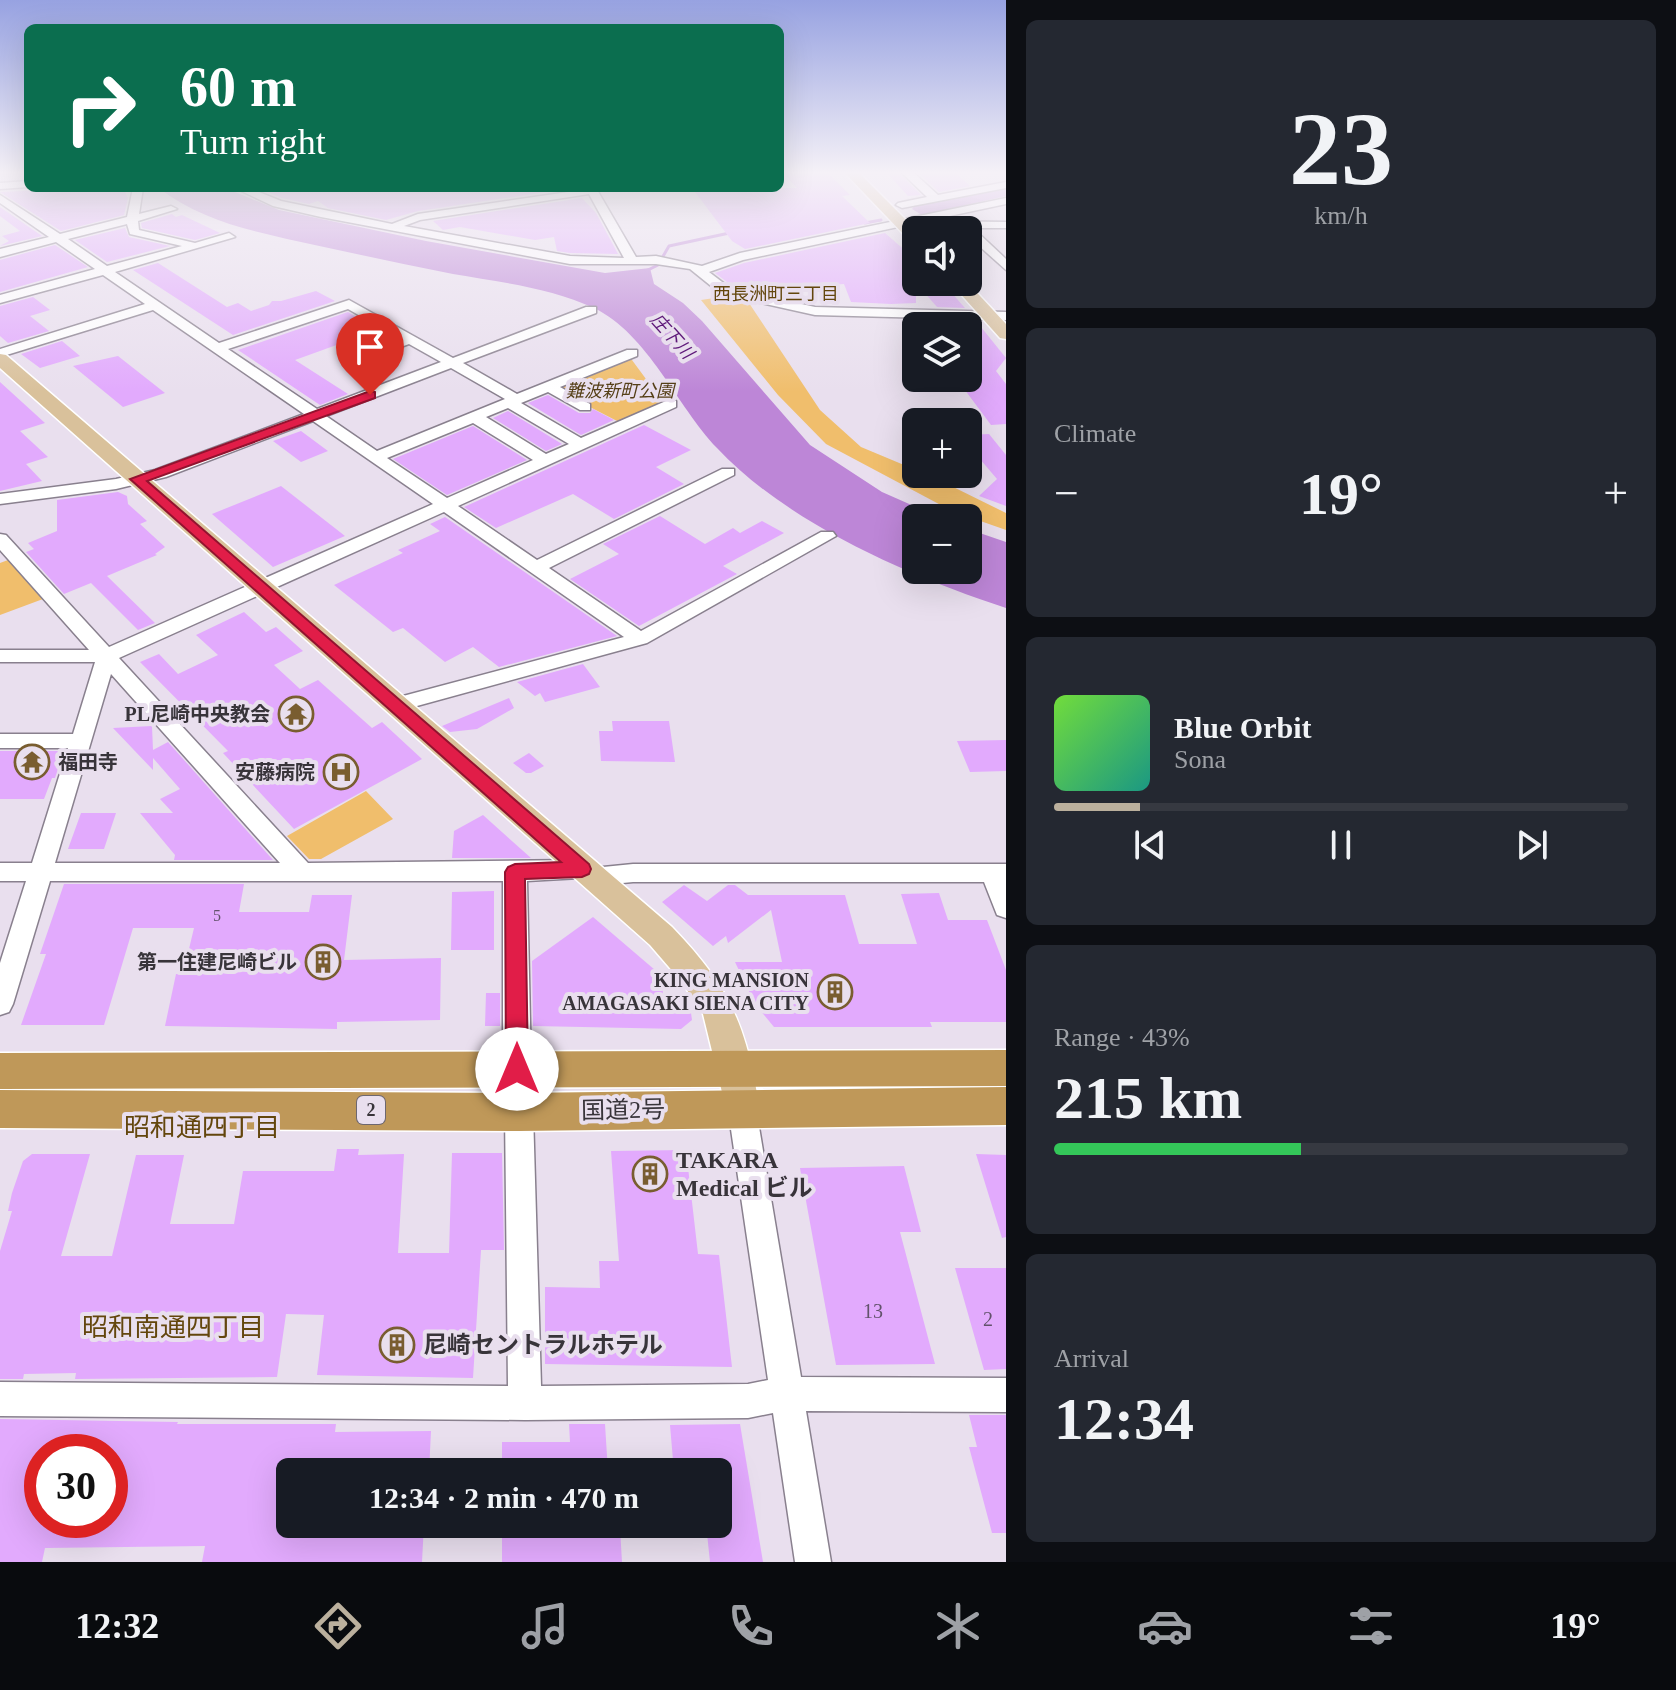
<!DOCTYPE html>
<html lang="en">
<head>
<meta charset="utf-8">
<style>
  :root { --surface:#171b24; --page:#242831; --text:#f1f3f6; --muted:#9ea1a6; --line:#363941; --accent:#bbb09d }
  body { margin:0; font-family:"Times New Roman","Noto Sans JP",serif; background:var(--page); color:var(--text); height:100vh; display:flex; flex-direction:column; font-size:30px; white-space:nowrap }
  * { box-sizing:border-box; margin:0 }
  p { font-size:26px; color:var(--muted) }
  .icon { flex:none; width:44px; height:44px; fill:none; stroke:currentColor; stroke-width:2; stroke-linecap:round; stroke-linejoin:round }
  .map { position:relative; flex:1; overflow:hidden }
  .drawer { display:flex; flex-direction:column; gap:20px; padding:20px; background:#0d0f14; width:670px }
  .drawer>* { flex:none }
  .banner { position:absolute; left:24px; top:24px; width:760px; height:168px; border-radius:12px; box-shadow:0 8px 32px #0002; background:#0b6e4f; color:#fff; overflow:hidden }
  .buttons { position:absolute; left:902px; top:216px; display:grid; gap:16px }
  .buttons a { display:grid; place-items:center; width:80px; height:80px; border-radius:12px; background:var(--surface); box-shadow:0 8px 32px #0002; font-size:40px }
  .speed { position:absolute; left:24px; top:1434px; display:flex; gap:16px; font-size:40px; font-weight:700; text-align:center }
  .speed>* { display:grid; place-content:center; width:104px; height:104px; border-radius:50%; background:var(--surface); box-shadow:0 8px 32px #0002; line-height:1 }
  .speed .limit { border:12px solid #d22; background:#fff; color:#111 }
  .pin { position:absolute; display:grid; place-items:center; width:68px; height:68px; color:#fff; margin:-82px -34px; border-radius:50% 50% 50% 0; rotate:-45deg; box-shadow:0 0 8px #0007 }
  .pin .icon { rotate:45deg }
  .me { position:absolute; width:88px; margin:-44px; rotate:0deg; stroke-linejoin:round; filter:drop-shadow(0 0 6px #0008) }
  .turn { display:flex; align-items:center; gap:28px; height:168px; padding:0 24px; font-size:36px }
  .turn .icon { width:104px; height:104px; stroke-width:2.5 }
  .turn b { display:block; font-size:56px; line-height:68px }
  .big { font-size:60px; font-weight:700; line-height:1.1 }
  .drawer .card { flex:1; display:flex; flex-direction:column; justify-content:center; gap:12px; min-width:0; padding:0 28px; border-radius:12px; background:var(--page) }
  .drawer .dial { align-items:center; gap:0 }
  .dial b { font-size:104px; line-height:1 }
  .song { display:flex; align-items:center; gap:24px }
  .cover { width:96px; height:96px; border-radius:12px; background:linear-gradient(135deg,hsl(100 70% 55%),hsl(170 70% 35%)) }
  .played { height:8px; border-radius:4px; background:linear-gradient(90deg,var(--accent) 15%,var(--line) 15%) }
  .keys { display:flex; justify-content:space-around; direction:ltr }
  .heat { display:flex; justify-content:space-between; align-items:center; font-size:44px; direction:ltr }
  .charge { height:12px; border-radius:6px; background:linear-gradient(90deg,#34c759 43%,var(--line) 0) }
  .trip { position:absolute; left:276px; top:1458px; width:456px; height:80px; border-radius:12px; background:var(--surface); box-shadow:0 8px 32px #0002; font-weight:700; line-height:80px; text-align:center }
  .menu { display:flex; height:128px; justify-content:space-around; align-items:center; background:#090b0e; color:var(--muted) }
  .menu .icon { width:56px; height:56px }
  .menu .selected { color:var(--accent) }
  .menu b { font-size:36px; color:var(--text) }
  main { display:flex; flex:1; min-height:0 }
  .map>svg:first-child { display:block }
</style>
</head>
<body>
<main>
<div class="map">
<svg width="1006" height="1562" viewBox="0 0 1006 1562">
  <rect width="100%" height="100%" fill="#e9dfee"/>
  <path fill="#f0be6c" d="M728 296 747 300 820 410 861 447 916 470V474L933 477 1006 513V530L952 511 826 444 778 395 701 300Z
    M629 356 663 402 619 422 553 388Z
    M8 560 43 599 0 615V563Z
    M366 791 393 819 321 859H309L287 836Z"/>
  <path fill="#bd86d7" d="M159 188H225L279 210 426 241 605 273 650 268 654 284 683 303 702 321 810 445 882 492 941 518H916V570H968V529L1006 542V608C909 576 787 523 717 448 677 406 648 334 594 308 551 288 500 282 453 274 398 263 342 251 287 239 242 229 196 217 159 188Z"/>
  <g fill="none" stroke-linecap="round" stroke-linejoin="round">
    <path stroke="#bd86d7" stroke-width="3" d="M865 223 881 220
      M644 272 658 265 669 246 734 232"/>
    <path fill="#bd86d7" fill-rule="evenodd" d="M1006 184V196L922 215 912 209 915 205Z"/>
  </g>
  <path fill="#e2aafd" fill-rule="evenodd" d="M783 173H828L850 195 842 196 870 223 745 249 732 241 692 188H797Z
    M887 173H899L921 195 908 196Z
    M919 173H956L970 186 939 192Z
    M259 188H573L418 211 386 220 328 208 318 201 309 204 282 198Z
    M69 189 125 192 128 198 124 215 61 231 0 192Z
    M582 198 596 213 618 254 570 253 557 251 554 237 535 240 460 227 443 230 433 221Z
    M0 207 42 236 0 246 9 241 2 236 20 231 0 216Z
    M172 214 176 217 182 215 220 233 195 240 142 228 141 223Z
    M125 228 129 237 170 246 107 262 75 240Z
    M885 233 916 260V282H942L965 308 937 307 916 283V303L891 304 851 302 844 284 754 290 731 285 715 273 744 263Z
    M55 245 88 267 0 292V260Z
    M158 263 227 307 238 303 251 311 269 305 272 301H281L316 291 335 301 233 335 133 270Z
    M33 297 50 310 30 316 49 331 8 343 0 336V306Z
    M348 312 378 330 295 360 348 394 320 405 238 350Z
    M968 322H977L1006 358 996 371 1006 384V424L991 425 956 378H968Z
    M62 341 80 356 40 368 21 354Z
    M118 356 165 393 123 407 73 366Z
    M0 382 45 423 20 431 48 457 26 464 42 481 0 491Z
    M548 395 579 413H590L593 409 614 420 581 435 528 403Z
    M508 411 562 444 546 451 493 418Z
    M644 425 691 450 656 467 684 484 614 519 573 494 496 528 464 507Z
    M473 426 527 460 447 495 393 459Z
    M301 431 328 451 301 462 273 441Z
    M989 434 1006 455V506L979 496 997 479 968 445V435Z
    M281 486 345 536 273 567 212 514Z
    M118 492 127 496 128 504 147 521 140 524 165 547 155 554 157 555 107 576 155 623 138 630 91 583 64 594 26 552 34 549 28 543 57 531V500Z
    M660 516 705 544 733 528 740 533 762 521 784 533 723 566 737 574 639 626 570 579 619 554 603 544Z
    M445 517 617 636 499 667 473 647 445 662 403 628 393 632 334 585 403 553 398 550 440 531 430 524Z
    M244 612 266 632 276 627 303 651 274 665 300 689 318 680 372 728 382 722 422 759 294 829 223 753 228 751 140 662 159 654 178 674 218 655 196 635Z
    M583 664 600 687 545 702 540 693 535 696 517 682Z
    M509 698 514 708 477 729 450 732 442 726Z
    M612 721H669L675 762 601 761 599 731H613Z
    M152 726 153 750 168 742 273 860H174L175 855 140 813H173L160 799 180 789 153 758V770L113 728Z
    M1006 740V771L970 772 957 741Z
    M0 751H64L55 778H52L44 799H0Z
    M529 753 544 766 531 773H526L513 763Z
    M81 813H116L104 849H68Z
    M483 815 531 858H452L454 831Z
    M64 884H244L239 912H309L312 895H352L344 960 441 958 440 1020 337 1022V1029L165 1026 176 974H183L194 928H133L104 1025H21L46 954H40Z
    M684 885 707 901 728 885H735L748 895H845L859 944H917L901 894 939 893 948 920H987L1006 970V1022H930L932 1027H774L755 1004 735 962H782L771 910 728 943 726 936 713 946 662 902Z
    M494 891V950H451L452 892Z
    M593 917 662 976 663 995 679 994 691 1013 692 1020 681 1029 533 1026 532 961Z
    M486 993H500V1026H485Z
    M337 1149H359L358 1155 404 1154 398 1253H449L452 1153H502L504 1250H481L473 1378 317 1375 324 1315 286 1314 277 1377 75 1379 76 1373 24 1374 23 1379H0V1251L12 1211H8L12 1193 23 1161 32 1154H90L61 1256H112L136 1155H184L170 1224H234L243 1171H334Z
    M686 1150 698 1254 719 1255 732 1367 545 1364V1287L600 1288 599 1261H619L611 1151Z
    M976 1154 1006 1155V1237L1002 1238Z
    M904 1166 921 1232H900L935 1364 836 1365 800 1168Z
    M955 1268H1006V1369L984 1370Z
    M969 1415H1006V1533H992L969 1447H977Z
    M0 1419 178 1422 177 1424H336L335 1432 431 1431 429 1472H290V1524H424L422 1562H202L205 1546 45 1548 42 1562H0ZM42 1452H110V1520H42Z
    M569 1424H605L608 1472H502V1442H570Z
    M740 1424 763 1562H710L706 1524H718V1472H674L670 1425Z
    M502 1524 620 1528 622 1562H502Z"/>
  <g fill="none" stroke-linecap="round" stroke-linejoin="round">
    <g stroke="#89808e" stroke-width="3">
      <path id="minor" d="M902 173H914L938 195 1006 182V188L902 208 896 205 898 203 927 197Z
        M28 181V187L0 189V183Z
        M133 188H143L139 214 171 206 177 209 138 221 139 230 195 243 229 233 235 237 115 272 219 343 349 300 453 358 586 307H596V313L463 363 517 394 627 350H637V356L560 387 590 404V410H580L548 392 521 403 581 438 666 401H676V407L458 506 537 560 722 469H734V475L549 568 641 631 821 532H833L836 536 647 643 395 712 388 710 385 705 388 700 624 637 444 512 119 658 308 863 582 860 590 863 593 868 633 864H1006V918L997 915 984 882H633L591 886 583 884 580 878 527 881 531 1069 527 1078 517 1081 507 1078 503 1069V881H50L13 1004 9 1012 0 1015V963L26 881H0V863H32L68 748H0V734H73L95 662H0V650H89L0 550V534L6 535 109 647 433 504 313 421 166 477 116 489 0 504V494L116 479 155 470 304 414 153 310 0 357V349L145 304 103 275 0 303V295L95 269 56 242 0 257V249L49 237 0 203V195L60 234 127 217ZM127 224 130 234 182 246 107 266 68 239ZM348 309 399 338 361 352V358H371L409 344 441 362 317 409 228 349ZM451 368 505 399 377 451 326 416ZM508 408 569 444 546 454 486 417ZM473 423 533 460 447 498 387 458ZM111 674 280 863H55Z
        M235 188H249L281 201 392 224 418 214 596 188 636 257 656 256 702 266 740 253 1006 198V204L743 260 709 272 730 288 815 307 1006 312V320L815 315 721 294 690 269 656 264H570L321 217 273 206ZM589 194 624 258 570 256 404 226 420 220Z
        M934 221 1006 222V228H973L1006 259V270L968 236V230L930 226 928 224Z
        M742 1096 752 1100 756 1109 801 1377 1006 1378V1412L806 1411 831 1562H795L773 1413 748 1418 525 1420 0 1416V1382L508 1386 505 1112 509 1103 519 1099 529 1103 533 1112 541 1386 748 1384 768 1380 728 1109 732 1100Z"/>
    </g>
    <g stroke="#fff" stroke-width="3">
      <path id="major" d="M845 173H859L916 230V244L911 242Z
        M950 282H967L1006 324V339L1000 338Z
        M0 354 6 355 672 927C719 976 741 1011 754 1078 757 1094 761 1106 755 1121L742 1126 729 1121 703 1014 681 981 650 945 0 368Z"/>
    </g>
    <g stroke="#fff" stroke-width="3">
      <path id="highway" d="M1006 1050V1086L0 1089V1053Z
        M1006 1087V1125L519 1131 0 1128V1090L519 1093Z"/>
    </g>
    <use href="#minor" fill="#fff" fill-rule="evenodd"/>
    <use href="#major" fill="#d9c19b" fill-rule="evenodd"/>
    <use href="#highway" fill="#bf9859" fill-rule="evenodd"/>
  </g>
  <linearGradient id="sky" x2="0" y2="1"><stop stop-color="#97a2e1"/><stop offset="0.44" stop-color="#f5f1f7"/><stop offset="1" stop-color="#f5f1f7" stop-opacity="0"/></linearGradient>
  <rect width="1006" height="392" fill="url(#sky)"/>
  <path fill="#e11d48" stroke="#92132f" stroke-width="2" d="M370 391 375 392V398L147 481 589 864 591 869 589 874 582 877 525 879 528 1069 525 1077 517 1080 509 1077 506 1069 505 872 508 867 515 864 561 862 130 479Z"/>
  <defs>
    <g id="temple-ring" transform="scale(1.8)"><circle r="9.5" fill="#e9dfee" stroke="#795d30" stroke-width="1.5"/><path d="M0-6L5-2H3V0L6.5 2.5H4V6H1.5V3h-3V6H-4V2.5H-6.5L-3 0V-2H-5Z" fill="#795d30"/></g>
    <g id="hospital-ring" transform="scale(1.8)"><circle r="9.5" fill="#e9dfee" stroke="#795d30" stroke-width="1.5"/><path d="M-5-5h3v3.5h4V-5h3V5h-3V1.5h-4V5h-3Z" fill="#795d30"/></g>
    <g id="building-ring" transform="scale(1.8)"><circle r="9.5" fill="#e9dfee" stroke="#795d30" stroke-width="1.5"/><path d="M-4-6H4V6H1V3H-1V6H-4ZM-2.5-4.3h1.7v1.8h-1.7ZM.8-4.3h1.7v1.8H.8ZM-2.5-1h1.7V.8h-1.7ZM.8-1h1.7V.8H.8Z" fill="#795d30"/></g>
  </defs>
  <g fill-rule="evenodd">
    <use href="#temple-ring" x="296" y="714"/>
    <use href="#temple-ring" x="32" y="762"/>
    <use href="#hospital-ring" x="341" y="772"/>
    <use href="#building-ring" x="323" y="962"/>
    <use href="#building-ring" x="835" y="992"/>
    <use href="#building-ring" x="650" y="1174"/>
    <use href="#building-ring" x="397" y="1345"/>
  </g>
  <g text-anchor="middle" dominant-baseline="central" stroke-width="8" stroke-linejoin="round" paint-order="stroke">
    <g font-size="16" fill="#62526b">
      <text x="217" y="915">5</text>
    </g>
    <g font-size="18" fill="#63460d" stroke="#e9dfee">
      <text x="776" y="294">西長洲町三丁目</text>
    </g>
    <g font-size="18" font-style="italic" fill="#5e1879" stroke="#e9dfee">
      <text transform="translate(672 336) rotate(48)">庄下川</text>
    </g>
    <g font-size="18" font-style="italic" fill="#553f17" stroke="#e9dfee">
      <text x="620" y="391">難波新町公園</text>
    </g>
    <rect fill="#e9dfee" stroke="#6d6770" stroke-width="2" x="357" y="1096" width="28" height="28" rx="6"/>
    <g font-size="18" font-weight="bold" fill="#38343a">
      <text x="371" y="1110">2</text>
    </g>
    <g font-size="20" font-weight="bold" fill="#38343a" stroke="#e9dfee" text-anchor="end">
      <text x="270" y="714">PL尼崎中央教会</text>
      <text x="58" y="762" text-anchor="start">福田寺</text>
      <text x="315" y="772">安藤病院</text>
      <text x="297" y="962">第一住建尼崎ビル</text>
      <text x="809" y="980">KING MANSION<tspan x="809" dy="23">AMAGASAKI SIENA CITY</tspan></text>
    </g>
    <g font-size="20" fill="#62526b">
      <text x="873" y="1311">13</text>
      <text x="988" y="1319">2</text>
    </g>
    <g font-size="24" fill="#38343a" stroke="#e9dfee">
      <text transform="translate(623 1110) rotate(-1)">国道2号</text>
    </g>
    <g font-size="24" font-weight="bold" fill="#38343a" stroke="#e9dfee" text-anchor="start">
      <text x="676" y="1160">TAKARA<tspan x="676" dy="28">Medical ビル</tspan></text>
      <text x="423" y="1345">尼崎セントラルホテル</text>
    </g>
    <g font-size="26" fill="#63460d" stroke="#e9dfee">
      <text x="202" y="1127">昭和通四丁目</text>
      <text x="173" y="1327">昭和南通四丁目</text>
    </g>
  </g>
</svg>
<div class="buttons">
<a><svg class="icon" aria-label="sound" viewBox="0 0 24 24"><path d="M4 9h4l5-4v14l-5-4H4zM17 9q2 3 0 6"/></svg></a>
<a><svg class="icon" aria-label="layers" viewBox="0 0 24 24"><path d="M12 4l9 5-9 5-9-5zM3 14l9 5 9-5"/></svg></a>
<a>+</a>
<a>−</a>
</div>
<div class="speed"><div class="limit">30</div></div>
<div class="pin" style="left:370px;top:395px;background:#d93025"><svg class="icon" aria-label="arrive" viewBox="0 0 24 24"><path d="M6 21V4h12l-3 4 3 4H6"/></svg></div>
<svg class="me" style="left:517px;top:1069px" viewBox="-20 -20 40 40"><circle r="19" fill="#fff"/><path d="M0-13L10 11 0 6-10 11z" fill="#e11d48"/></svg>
<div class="trip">12:34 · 2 min · 470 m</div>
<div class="banner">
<div class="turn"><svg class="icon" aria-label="right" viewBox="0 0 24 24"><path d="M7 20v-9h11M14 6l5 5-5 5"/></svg><div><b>60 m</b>Turn right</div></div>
</div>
</div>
<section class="drawer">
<div class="card dial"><b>23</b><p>km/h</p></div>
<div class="card"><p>Climate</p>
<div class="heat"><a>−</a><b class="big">19°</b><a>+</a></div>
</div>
<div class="card">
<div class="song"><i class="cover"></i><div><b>Blue Orbit</b><p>Sona</p></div></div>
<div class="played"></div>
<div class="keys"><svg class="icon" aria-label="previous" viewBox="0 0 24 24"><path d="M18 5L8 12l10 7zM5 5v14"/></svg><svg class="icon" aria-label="pause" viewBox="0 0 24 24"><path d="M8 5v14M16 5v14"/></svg><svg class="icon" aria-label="next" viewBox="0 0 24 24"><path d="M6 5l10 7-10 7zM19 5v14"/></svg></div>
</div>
<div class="card"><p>Range · 43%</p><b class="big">215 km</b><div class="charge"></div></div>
<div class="card"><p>Arrival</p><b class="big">12:34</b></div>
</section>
</main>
<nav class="menu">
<b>12:32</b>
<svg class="icon selected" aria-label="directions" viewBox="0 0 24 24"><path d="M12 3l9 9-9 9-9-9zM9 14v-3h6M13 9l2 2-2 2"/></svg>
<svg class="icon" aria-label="music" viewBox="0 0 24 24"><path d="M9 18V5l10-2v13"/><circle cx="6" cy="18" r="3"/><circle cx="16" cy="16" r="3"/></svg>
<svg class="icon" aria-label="phone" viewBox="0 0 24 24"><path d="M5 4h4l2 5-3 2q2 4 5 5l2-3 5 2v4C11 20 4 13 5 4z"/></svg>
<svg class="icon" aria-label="climate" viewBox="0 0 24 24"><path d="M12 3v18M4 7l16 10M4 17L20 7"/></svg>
<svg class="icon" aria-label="car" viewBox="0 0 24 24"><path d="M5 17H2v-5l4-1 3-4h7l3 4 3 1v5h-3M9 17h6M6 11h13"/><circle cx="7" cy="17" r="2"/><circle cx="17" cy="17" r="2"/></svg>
<svg class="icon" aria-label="filters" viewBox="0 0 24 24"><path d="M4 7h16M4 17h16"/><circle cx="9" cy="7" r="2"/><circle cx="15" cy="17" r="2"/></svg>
<b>19°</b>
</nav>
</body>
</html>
